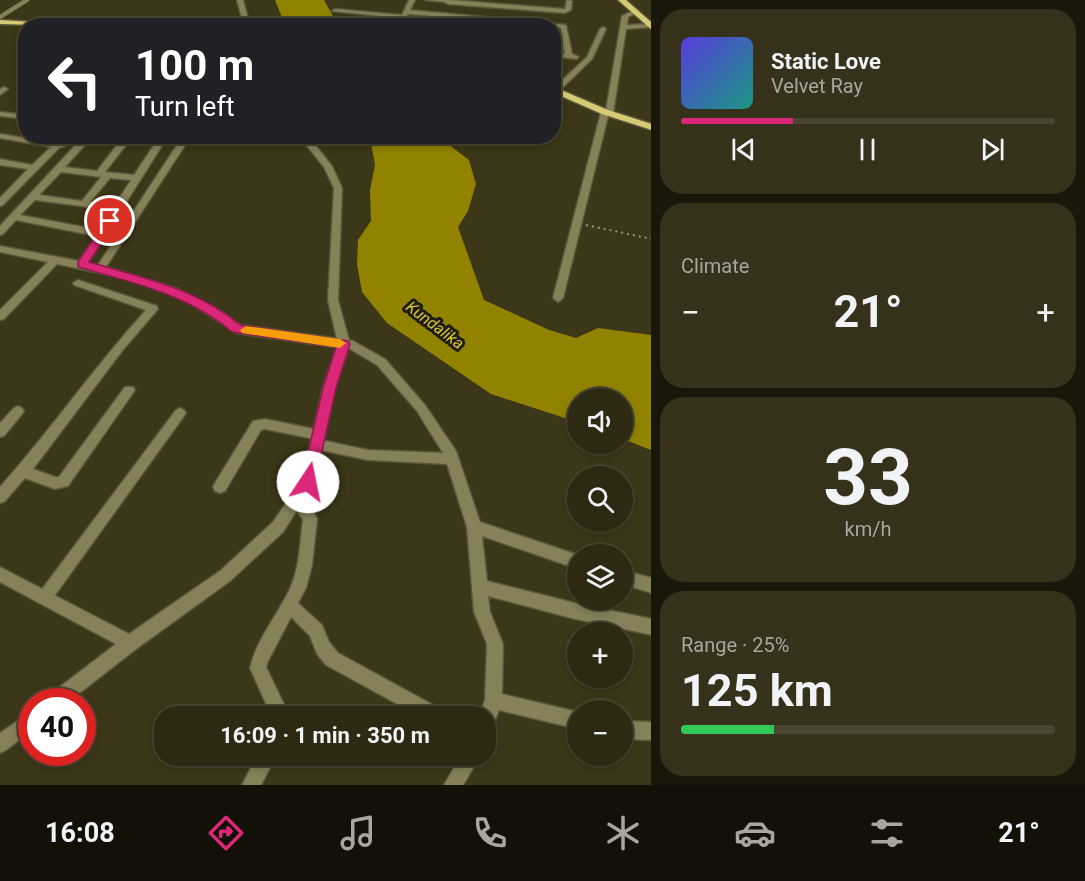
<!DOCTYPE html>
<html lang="en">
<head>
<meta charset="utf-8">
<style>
  :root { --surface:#2d2912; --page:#35311b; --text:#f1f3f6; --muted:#a7a69f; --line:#484532; --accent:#db2777 }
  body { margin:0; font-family:Roboto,sans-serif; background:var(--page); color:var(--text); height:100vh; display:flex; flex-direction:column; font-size:22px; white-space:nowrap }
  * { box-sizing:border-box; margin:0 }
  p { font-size:20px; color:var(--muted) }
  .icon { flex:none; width:33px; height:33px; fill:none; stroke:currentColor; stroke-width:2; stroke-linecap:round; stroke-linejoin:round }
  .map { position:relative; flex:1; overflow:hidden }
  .panel { display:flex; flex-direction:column; gap:9px; padding:9px; background:#19170a; width:434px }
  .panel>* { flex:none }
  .guide { position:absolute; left:18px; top:18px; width:543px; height:126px; border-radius:24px; box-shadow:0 3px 9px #0003,0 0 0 2px var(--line); background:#202124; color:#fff; overflow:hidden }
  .tools { position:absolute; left:567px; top:388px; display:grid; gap:12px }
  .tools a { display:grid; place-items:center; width:66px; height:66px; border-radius:50%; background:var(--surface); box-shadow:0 3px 9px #0003,0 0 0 2px var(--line); font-size:30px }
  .speed { position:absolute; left:18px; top:688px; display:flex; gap:12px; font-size:30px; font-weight:700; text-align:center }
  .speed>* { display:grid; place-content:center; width:78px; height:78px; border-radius:50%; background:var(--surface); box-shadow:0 3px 9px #0003,0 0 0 2px var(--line); line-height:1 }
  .speed .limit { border:9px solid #d22; background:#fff; color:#111 }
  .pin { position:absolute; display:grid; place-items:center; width:51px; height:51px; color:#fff; margin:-26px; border:3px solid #fff; border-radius:50%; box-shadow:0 2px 6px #0007 }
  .me { position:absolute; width:66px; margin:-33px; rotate:11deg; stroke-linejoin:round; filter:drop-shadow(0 0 4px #0008) }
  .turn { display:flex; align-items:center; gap:21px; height:126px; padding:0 18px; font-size:27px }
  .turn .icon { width:78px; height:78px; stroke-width:2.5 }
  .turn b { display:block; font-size:42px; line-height:51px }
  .big { font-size:45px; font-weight:700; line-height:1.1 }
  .panel .tile { flex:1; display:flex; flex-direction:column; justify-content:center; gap:9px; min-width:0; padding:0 21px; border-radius:24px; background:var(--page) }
  .panel .dial { align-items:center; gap:0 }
  .dial b { font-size:78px; line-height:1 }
  .song { display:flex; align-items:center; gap:18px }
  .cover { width:72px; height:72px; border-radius:9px; background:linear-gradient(135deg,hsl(250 70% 55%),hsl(170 70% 35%)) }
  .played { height:6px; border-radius:3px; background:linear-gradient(90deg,var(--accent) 30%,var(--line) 30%) }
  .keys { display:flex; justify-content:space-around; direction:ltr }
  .heat { display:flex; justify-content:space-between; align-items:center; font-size:33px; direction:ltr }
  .charge { height:9px; border-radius:4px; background:linear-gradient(90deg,#34c759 25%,var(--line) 0) }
  .trip { position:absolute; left:154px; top:706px; width:342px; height:60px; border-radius:24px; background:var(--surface); box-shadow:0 3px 9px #0003,0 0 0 2px var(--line); font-weight:700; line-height:60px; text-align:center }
  .menu { display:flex; height:96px; justify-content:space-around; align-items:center; background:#121007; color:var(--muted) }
  .menu .icon { width:42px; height:42px }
  .menu .selected { color:var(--accent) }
  .menu b { font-size:27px; color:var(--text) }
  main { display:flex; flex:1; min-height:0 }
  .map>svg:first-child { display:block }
</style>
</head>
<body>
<main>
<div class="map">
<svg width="652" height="785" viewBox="0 0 652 785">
  <rect width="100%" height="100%" fill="#3c3718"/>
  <path fill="#918300" d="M275 0H324L338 25H281V15Z
    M370 137H439L469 160 476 184 468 211 458 227 484 300 549 330 576 338 598 328 651 335V450L623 439 622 399H578L577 422 491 394 387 323 362 292 357 264 358 240 371 221 370 190 375 165Z"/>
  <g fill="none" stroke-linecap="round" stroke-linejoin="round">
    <g stroke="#595538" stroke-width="5">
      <path id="service" d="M0 17 27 0"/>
    </g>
    <g stroke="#595538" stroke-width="3">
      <path id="minor" d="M237 0H243L250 26H244Z
        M409 0H415L410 10 566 25 572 54 579 57 576 59 554 56V52L565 54 563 42 554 41V37L563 38 561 28 554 26 408 14 403 21 400 18 332 11 335 9 402 15Z
        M425 0H451L565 9 567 0 572 1 571 10 565 13 448 4 445 2Z
        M633 11 638 12 628 17 627 25 649 24 652 27 626 29 613 114 608 116 563 298 558 302 553 298 601 112 606 110 622 16Z
        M339 18 397 24 400 26H374L337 21Z
        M603 27 606 29 592 59 558 92H554V88L587 57 600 29Z
        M4 87 8 89 0 95V89Z
        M0 112 26 115V119L0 116Z
        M0 134 57 143 65 146 59 148 3 205 0 206V198L28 169 0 165V159L32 165 51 147 0 138Z
        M84 136H93L65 167 97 171 124 136H133L105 172 134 175 160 136H168L88 263 98 265 183 136H191L106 267 178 289 222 312 240 325 353 341 385 359 425 405 456 451 480 522 578 555V569L482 536 487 581 575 603 652 619V635L575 619 488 596 490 612 503 644 502 694 578 712V729L499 710 492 729 486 732V717H479L485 700 487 644 474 612 467 527 447 464 368 460 311 448 310 444 314 439 265 429 261 430 225 491 220 493 215 491 213 487 215 483 253 421 265 419 319 430 323 431 325 435 321 440 368 450 443 453 417 411 377 365 350 349 237 333 193 305 170 294 124 278 57 264 4 319 0 320V310L48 262 0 252V246L79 261 96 236 16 220 3 234 0 235V226ZM61 172 101 177 82 201 39 195ZM110 178 131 180 115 205 90 202ZM35 200 112 210 99 230 20 215Z
        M78 280 157 306 158 309 122 351 33 469 55 477H59L125 387H133L135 390 68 486 55 489 25 478 5 501 0 503V487C51 430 94 367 146 310L74 285 73 283Z
        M18 406 22 408 24 411 22 414 4 436 0 437V423L14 408Z
        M180 408 184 410 186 413 184 416 50 602 45 605 40 602 37 597 40 592 176 410Z
        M296 495 311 506 317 519 312 565 306 588 298 603 322 625 329 642 338 653 444 711 447 717H421L326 665 317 654 310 636 291 617 268 661 266 667 290 717H272L250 668C257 637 280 613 292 584 300 563 300 541 303 519L289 501 291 497Z
        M622 570 652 578V593L622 584Z
        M622 721 652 722V740L622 739Z
        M257 756H276L261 785H242Z
        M461 756H480L463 785H444Z"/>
    </g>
    <g stroke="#595538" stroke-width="3">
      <path id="tertiary" d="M299 136H308L332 166 342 188 338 300 350 344 335 388 315 482 283 532 230 581 136 649 68 702H46L48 696 116 644 0 582V567L129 634 220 571 273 522 302 480 323 388 338 344 328 300 334 188 324 167Z
        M32 711V730L6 750 0 753V733Z"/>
    </g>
    <g stroke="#595538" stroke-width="3">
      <path id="primary" d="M618 0H626L652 23V30Z
        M0 20 69 24 73 26 0 24Z
        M554 87 608 110 652 124V130L602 114 554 93Z"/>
    </g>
    <path stroke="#9b977f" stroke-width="2" stroke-dasharray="2 4" stroke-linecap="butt" d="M586 225 652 239"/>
    <use href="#service" stroke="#868159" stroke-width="4"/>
    <use href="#minor" fill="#868159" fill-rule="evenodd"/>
    <use href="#tertiary" fill="#868159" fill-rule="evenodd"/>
    <use href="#primary" fill="#d6ca75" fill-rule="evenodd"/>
  </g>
  <path fill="#db2777" stroke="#8e194d" stroke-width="1.5" d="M110 218 116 221 89 262C141 277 198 289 240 325L348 341 350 344 336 388 314 487 308 489 303 487 301 482 323 388 336 347 232 332C189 295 132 282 78 267V262L107 219Z"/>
  <path fill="#f59e0b" d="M246 326 340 339 346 343 340 348 242 333 240 330Z"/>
  <g text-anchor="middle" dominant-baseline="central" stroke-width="6" stroke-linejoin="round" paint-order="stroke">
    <g font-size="16" font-style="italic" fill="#dac836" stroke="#201e11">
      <text transform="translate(435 325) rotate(37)">Kundalika</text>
    </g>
  </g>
</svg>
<div class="tools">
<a><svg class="icon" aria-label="sound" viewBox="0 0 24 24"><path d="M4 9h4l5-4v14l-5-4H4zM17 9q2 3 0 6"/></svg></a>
<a><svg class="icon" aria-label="search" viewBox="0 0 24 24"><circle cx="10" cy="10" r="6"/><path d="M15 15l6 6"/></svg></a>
<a><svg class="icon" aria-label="layers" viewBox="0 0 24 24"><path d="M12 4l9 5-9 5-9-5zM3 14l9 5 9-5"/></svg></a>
<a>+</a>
<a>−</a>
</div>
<div class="speed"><div class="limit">40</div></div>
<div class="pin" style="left:110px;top:221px;background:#d93025"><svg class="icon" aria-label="arrive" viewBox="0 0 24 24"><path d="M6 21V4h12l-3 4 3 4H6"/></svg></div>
<svg class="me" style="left:308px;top:482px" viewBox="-20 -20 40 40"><circle r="19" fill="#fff"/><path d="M0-13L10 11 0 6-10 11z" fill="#db2777"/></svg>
<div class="trip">16:09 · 1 min · 350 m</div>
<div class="guide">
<div class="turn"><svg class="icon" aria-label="left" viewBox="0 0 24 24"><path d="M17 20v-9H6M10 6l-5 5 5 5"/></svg><div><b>100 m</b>Turn left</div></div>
</div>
</div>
<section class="panel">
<div class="tile">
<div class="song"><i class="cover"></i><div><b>Static Love</b><p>Velvet Ray</p></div></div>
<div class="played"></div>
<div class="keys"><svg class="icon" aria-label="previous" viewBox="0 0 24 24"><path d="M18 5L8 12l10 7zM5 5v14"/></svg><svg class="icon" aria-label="pause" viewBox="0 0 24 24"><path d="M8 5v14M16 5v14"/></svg><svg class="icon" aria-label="next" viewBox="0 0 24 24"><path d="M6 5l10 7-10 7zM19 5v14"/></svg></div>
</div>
<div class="tile"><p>Climate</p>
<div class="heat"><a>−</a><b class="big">21°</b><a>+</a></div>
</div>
<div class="tile dial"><b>33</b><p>km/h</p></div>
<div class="tile"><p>Range · 25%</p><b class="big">125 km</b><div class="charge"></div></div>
</section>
</main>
<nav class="menu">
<b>16:08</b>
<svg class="icon selected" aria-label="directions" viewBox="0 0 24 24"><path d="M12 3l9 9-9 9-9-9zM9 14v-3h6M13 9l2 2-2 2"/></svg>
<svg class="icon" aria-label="music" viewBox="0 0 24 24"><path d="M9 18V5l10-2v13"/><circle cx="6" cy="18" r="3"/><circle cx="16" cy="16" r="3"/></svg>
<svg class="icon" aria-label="phone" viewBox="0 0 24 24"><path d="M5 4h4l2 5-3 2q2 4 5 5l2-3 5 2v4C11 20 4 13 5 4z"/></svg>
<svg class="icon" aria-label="climate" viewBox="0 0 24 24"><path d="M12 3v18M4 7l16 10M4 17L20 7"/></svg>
<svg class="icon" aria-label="car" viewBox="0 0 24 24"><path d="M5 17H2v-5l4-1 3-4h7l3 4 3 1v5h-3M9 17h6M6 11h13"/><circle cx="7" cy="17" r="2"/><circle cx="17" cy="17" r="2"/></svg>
<svg class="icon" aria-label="filters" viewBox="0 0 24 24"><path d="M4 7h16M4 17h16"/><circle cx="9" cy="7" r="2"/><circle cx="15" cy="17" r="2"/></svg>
<b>21°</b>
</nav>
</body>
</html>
